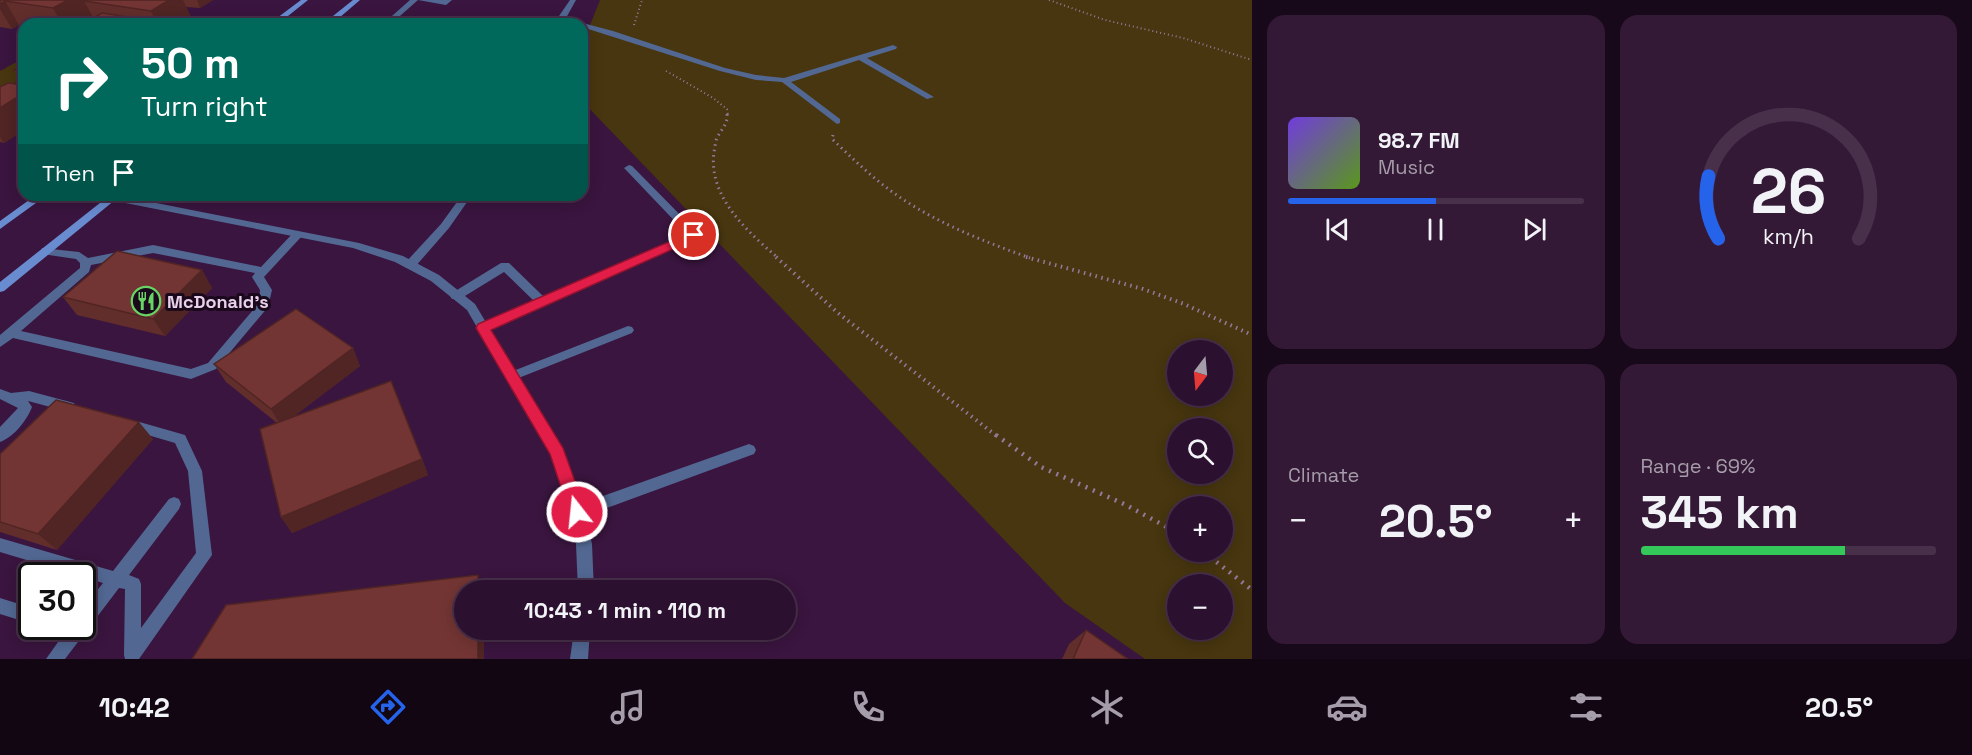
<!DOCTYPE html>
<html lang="en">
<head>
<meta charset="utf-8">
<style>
  :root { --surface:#2c102f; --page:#341937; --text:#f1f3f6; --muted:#a69daa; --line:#48304b; --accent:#2563eb }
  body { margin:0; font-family:"Space Grotesk",sans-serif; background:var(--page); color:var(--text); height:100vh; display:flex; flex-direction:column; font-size:22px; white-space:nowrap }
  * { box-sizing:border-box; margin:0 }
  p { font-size:20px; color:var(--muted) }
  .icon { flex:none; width:33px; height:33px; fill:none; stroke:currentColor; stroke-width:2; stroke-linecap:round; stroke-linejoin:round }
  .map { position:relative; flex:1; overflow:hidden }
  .sheet { display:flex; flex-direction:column; gap:15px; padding:15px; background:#18091a; width:720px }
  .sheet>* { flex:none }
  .hud { position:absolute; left:18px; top:18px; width:570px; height:183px; border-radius:18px; box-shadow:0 3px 15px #0003,0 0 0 2px var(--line); background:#00695c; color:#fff; overflow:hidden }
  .needle { width:39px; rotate:196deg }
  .tools { position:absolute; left:1167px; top:340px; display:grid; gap:12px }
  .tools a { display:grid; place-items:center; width:66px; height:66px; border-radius:50%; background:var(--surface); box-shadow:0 3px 15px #0003,0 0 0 2px var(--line); font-size:30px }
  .speed { position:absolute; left:18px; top:562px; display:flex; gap:12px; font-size:30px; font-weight:700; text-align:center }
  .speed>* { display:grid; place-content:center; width:78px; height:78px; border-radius:50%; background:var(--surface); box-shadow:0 3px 15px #0003,0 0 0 2px var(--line); line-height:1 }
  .speed .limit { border:3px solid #111; border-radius:9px; background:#fff; color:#111 }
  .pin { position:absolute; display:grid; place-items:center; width:51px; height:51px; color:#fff; margin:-26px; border:3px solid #fff; border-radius:50%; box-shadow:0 2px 6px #0007 }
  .me { position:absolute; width:66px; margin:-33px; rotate:344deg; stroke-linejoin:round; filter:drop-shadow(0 0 4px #0008) }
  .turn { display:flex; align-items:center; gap:21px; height:126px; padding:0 24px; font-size:27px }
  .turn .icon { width:78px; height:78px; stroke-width:2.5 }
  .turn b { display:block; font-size:42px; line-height:51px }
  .then { display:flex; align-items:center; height:57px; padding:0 24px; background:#0003; gap:12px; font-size:22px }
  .big { font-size:45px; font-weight:600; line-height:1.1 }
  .sheet .card { flex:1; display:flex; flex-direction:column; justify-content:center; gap:9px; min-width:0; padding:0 21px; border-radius:18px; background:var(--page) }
  .sheet .dial { align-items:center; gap:0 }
  .dial svg { height:156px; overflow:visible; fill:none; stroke:var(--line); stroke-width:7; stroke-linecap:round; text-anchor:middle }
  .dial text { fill:var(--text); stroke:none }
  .song { display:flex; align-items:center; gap:18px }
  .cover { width:72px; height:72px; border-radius:9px; background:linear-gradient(135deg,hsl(260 70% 55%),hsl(90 70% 35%)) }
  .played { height:6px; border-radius:3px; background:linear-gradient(90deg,var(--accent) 50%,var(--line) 50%) }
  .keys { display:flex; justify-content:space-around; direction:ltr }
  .heat { display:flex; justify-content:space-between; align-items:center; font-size:33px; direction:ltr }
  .charge { height:9px; border-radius:4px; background:linear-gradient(90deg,#34c759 69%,var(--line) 0) }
  .sheet .tiles { flex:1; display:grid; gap:15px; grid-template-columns:repeat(2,1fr) }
  .trip { position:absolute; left:454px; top:580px; width:342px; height:60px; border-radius:30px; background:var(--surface); box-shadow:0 3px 15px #0003,0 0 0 2px var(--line); font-weight:600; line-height:60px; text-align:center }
  .tabs { display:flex; height:96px; justify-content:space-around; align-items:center; background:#120613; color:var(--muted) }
  .tabs .icon { width:42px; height:42px }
  .tabs .on { color:var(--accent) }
  .tabs b { font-size:27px; color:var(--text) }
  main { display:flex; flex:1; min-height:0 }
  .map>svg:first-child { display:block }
</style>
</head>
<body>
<main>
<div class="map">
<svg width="1252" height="659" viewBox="0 0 1252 659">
  <rect width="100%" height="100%" fill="#3a153f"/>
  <path fill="#47360f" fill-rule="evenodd" d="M600 0H1252V659H1145L1065 603 582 101V30H588ZM1178 351H1222V396H1178ZM1178 429H1222V474H1178ZM1178 507H1222V552H1178ZM1178 585H1222V630H1178Z
    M24 58V77L8 87 0 86V71Z"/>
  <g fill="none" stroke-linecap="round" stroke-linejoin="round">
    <path stroke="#96789a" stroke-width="2" stroke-dasharray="1 3" stroke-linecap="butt" d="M1049 0 1105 20 1183 38 1252 60
      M634 25 642 0
      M666 71 713 98 727 109 728 115"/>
    <path stroke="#96789a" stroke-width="3" stroke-dasharray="1.5 4" stroke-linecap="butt" d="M727 114C728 125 721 129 717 138 715 142 715 148 714 152 708 197 747 231 778 258
      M833 135 832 139C847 153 861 167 877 180 921 217 977 239 1030 258"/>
    <path stroke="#96789a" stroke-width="4" stroke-dasharray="1.5 4.5" stroke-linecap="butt" d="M776 257 838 313 998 437
      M1026 257 1143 289 1184 304 1252 335"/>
    <path stroke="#96789a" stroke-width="4.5" stroke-dasharray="2 6" stroke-linecap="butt" d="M996 435 1041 467 1124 504 1178 533
      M1204 552 1252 590"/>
    <path fill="#526893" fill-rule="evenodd" d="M410 0H418L391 24H383Z
      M418 0H452L446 5Z
      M570 0H576L566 18H560L559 16Z
      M545 17 575 21 613 31 725 68 756 75 784 78 893 45 897 47 896 49 867 58 934 97 927 99 859 60 791 82 840 119V123L837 124 782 82 756 80 720 71 582 27V24L545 22 517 24Z
      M629 165 632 166 698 233 699 235 698 237 487 331H479L477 328 479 325 534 301 504 272 460 299H452L450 296 452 293 501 263H509L544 297 687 234 626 170 624 168Z
      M462 195H472L449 228 414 268H406L404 265 406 262 441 224Z
      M298 231 303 234 302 236 264 277 272 290 268 307 216 369 191 379 13 338 0 347V335L80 268V263L76 259 42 254 41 251 42 248 79 252 88 258 153 245 261 267 294 232ZM153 253 255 273 252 277 260 290 259 303 208 363 191 369 21 331 89 272 91 265Z
      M628 326 632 327 634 330 632 333 516 379H508L506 376 508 373Z
      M0 389 11 393 29 391 74 403 76 407 74 411 69 412 28 401 32 407C27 420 14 437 0 442V427L18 408 0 399Z
      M129 419 185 435 202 471 212 555 139 659H125L124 655 125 589 119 588 65 659H46L63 635 58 633 56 627H82V609L103 583 0 552V538L113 571 169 499 174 497 179 499 181 504 179 509 129 575 139 579 141 584V628L196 553 188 471 175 443 124 428 122 424 124 420Z
      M749 444 754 446 756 450 754 454 577 519 572 517 570 512 572 507Z
      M0 598 32 608V624L0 614Z"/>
    <path fill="#526893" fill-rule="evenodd" d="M95 195H116L359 243 403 256 439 275 475 304 564 453 581 496 592 544 594 591H578L576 544 567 496 551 455 467 310 431 281 395 262 353 248 100 198Z
      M574 630H590L588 659H570Z"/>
    <path fill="#698cd1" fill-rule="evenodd" d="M301 0H308L278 24H269Z
      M353 0H360L332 24H323Z
      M36 195H47L0 229V221Z
      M110 195H121L4 291 0 292V282Z"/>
  </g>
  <path fill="#622e2c" d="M0 0H213L200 8 186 7 191 17 179 24H83L93 18V17L81 24H24V26L19 25 12 29 0 27Z
    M24 63V130L4 143 0 142V87L24 85 14 70Z
    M202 270 212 288 165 336 77 315 63 297Z
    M353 348 360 366 293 417 422 459 428 475 292 533 281 517 277 423 226 382 214 364Z
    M153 439 57 550 0 532V454Z
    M1086 630 1128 659H1062L1069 644Z"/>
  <path fill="#502524" d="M68 0H89L84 1 93 17 81 24H62L53 8Z
    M169 0H183L191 17 179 24H157L151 11Z
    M197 0H213L200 8Z
    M5 1 19 25 12 29 0 9V4Z
    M141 19 143 24H132Z
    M24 93V130L4 143 0 137V108Z
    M202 270 212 288 165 336 153 319Z
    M353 348 360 366 281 426 271 409Z
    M139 422 153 439 57 550 38 534Z
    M422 459 428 475 292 533 281 517Z
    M478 575 484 591H478Z
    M478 630H484V659H478Z"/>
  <path fill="#723533" stroke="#502524" stroke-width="1.5" d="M0 0H68L53 8 5 1 0 4Z
    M86 0H169L151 11 84 1Z
    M102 13 141 19 132 24H83Z
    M24 63V71L14 70Z
    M8 83 24 85V93L0 108V87Z
    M117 251 202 270 153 319 63 297Z
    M296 309 353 348 271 409 214 364Z
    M391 381 422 459 281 517 260 429Z
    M56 400 139 422 38 534 0 522V454Z
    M478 575V591H465V630H478V659H192L226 605Z
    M1086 630 1128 659H1073Z"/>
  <path fill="#e11d48" stroke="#92132f" stroke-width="1.5" d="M694 231 700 235 698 238 491 330 563 448 586 512 583 517 577 520 571 517 550 454 476 328 478 324Z"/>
  <defs>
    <g id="restaurant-ring" transform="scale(1.5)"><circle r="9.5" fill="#19091b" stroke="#67d465" stroke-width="1.5"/><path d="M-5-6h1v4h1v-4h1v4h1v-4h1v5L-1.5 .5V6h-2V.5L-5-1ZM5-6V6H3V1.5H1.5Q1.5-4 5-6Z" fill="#67d465"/></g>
  </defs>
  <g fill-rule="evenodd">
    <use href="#restaurant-ring" x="146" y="301"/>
  </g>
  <g text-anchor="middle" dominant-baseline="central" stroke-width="6" stroke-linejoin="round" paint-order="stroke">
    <g font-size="18" font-weight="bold" fill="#e9d1eb" stroke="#19091b" text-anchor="start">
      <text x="167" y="301">McDonald's</text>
    </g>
  </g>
</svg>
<div class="tools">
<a><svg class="needle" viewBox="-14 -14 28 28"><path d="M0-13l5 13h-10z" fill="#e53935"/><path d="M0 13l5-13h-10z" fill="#a69daa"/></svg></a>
<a><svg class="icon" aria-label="search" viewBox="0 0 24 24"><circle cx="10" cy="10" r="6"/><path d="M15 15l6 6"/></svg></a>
<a>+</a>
<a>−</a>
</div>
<div class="speed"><div class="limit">30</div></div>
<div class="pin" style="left:694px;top:235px;background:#d93025"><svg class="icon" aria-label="arrive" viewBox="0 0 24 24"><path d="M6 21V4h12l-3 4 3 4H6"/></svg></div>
<svg class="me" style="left:577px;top:512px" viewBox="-20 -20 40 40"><circle r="17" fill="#e11d48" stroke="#fff" stroke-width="3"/><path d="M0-11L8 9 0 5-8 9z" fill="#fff"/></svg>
<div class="trip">10:43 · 1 min · 110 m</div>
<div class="hud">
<div class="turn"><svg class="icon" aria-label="right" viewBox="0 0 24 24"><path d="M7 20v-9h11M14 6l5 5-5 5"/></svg><div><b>50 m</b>Turn right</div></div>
<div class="then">Then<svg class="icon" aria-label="arrive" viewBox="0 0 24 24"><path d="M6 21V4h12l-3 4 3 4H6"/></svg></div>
</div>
</div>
<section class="sheet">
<div class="tiles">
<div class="card">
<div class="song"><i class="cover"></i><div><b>98.7 FM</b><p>Music</p></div></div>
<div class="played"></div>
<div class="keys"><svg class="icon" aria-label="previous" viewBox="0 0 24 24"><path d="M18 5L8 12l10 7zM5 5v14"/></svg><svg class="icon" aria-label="pause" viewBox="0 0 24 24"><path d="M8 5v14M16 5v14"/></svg><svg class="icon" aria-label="next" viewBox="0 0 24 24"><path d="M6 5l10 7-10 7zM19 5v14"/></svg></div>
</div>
<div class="card dial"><svg viewBox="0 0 100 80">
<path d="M14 69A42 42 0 1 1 86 69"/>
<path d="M14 69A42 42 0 0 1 9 37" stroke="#2563eb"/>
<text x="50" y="56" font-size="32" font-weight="700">26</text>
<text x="50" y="72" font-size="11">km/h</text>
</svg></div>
<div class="card"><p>Climate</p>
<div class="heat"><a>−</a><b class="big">20.5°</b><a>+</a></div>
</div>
<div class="card"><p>Range · 69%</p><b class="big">345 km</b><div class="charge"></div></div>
</div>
</section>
</main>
<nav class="tabs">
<b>10:42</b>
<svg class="icon on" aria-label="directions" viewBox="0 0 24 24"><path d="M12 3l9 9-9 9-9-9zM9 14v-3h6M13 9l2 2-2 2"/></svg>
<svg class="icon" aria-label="music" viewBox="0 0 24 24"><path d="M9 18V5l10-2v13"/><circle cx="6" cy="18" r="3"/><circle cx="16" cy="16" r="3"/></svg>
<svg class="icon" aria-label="phone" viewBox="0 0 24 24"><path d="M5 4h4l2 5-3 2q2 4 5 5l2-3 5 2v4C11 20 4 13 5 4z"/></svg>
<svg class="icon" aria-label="climate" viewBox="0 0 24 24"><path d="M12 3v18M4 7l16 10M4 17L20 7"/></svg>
<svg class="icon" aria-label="car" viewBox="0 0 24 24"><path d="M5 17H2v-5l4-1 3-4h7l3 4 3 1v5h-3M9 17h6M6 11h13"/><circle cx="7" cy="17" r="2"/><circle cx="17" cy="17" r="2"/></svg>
<svg class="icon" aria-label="filters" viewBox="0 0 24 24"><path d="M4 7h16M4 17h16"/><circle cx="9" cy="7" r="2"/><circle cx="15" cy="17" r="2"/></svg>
<b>20.5°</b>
</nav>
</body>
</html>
